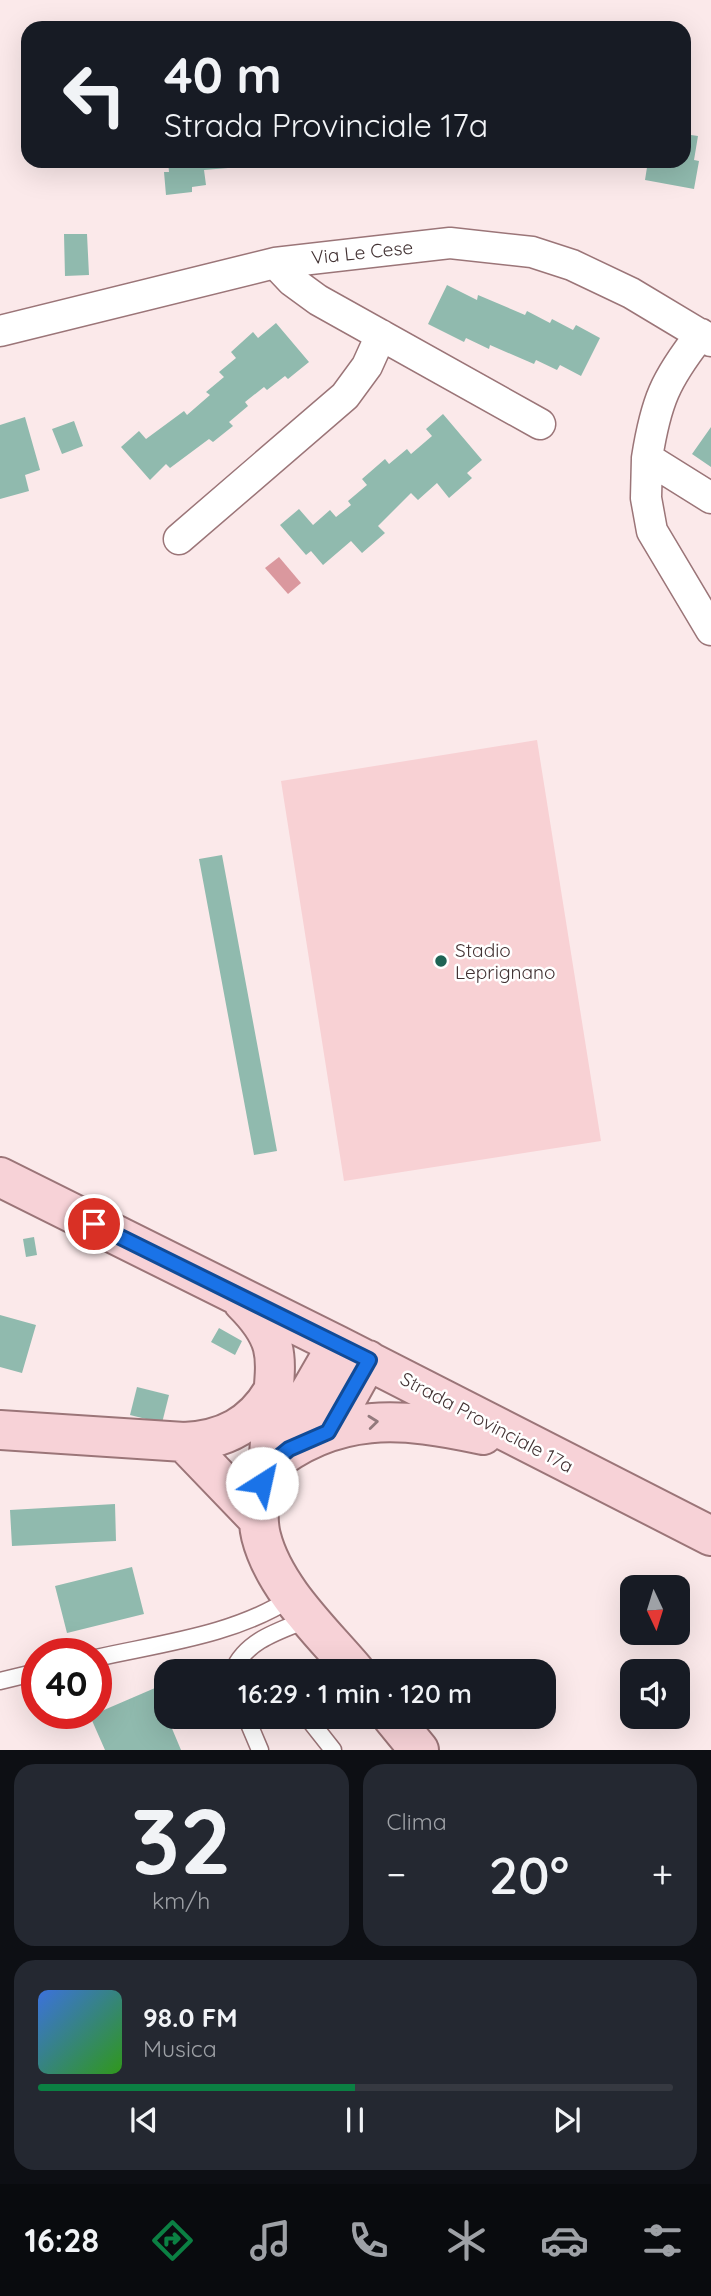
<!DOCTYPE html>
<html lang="it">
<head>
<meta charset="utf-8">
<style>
  :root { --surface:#171b24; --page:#242831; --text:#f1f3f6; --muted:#9ea1a6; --line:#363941; --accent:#0b8043 }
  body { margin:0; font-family:Quicksand,sans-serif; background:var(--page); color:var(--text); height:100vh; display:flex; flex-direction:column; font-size:26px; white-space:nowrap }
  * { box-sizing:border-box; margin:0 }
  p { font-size:23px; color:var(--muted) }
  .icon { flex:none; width:38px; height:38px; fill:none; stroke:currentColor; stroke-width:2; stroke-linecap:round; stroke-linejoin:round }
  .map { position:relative; height:1750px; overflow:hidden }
  .side { display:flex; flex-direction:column; gap:14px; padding:14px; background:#0d0f14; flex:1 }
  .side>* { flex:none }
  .hud { position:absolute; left:21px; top:21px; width:670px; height:147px; border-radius:21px; box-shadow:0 7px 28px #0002; background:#171b24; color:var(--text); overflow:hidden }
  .needle { width:46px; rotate:176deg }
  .fabs { position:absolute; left:620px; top:1575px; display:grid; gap:14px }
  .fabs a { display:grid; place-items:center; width:70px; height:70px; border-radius:14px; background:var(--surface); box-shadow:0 7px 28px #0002; font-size:35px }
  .speed { position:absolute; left:21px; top:1638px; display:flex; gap:14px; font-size:35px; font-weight:700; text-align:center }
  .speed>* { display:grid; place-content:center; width:91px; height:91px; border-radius:50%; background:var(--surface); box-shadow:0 7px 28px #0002; line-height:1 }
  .speed .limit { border:10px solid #d22; background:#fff; color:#111 }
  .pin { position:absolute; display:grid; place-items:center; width:60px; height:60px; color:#fff; margin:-30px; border:4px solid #fff; border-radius:50%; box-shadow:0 2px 7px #0007 }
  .me { position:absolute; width:77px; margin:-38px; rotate:35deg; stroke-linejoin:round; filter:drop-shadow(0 0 5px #0008) }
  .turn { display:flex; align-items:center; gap:24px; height:147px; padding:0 28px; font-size:32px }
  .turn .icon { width:91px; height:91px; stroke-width:2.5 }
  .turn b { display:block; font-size:49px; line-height:60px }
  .big { font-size:52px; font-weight:600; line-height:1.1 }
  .side .tile { flex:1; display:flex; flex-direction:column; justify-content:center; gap:10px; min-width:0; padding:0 24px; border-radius:21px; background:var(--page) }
  .side .dial { align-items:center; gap:0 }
  .dial b { font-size:91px; line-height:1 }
  .song { display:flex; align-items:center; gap:21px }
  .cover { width:84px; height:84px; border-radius:10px; background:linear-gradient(135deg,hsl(220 70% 55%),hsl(110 70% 35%)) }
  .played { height:7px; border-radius:4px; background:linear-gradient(90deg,var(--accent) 50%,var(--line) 50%) }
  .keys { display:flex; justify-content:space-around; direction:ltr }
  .heat { display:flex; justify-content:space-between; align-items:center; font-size:38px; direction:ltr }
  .side .tiles { flex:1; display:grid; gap:14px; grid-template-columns:1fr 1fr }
  .tile:last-child { grid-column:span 2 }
  .trip { position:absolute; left:154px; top:1659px; width:402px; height:70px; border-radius:21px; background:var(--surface); box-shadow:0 7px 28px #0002; font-weight:600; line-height:70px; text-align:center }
  .tab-bar { display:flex; height:112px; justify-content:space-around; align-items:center; background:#090b0e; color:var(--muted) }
  .tab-bar .icon { width:49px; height:49px }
  .tab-bar .current { color:var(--accent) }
  .tab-bar b { font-size:32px; color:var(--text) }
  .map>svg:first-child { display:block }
</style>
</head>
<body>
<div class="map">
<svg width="711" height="1750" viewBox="0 0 711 1750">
  <rect width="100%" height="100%" fill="#fbe9ea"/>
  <path fill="#f8d1d4" d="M537 740 601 1141 344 1181 281 781Z"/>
  <path fill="#da989e" d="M279 557 301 583 288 594 265 568Z"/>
  <path fill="#90baae" d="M684 134 698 136 694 160 699 161 694 189 645 180 648 161H684Z
    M168 161H227L228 168 204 170 206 185 192 187V192L166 195 164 172H169Z
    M292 161H321V162L293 167Z
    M64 234H87L89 275 65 276Z
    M447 285 477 300 478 295 525 315 527 311 550 323 552 319 573 330 576 325 600 338 581 376 560 365 557 370 536 360 534 364 490 345 489 349 466 338 464 342 428 324Z
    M276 323 309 362 288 379 285 376 267 390 264 387 245 402 248 406 229 422 233 426 213 442 209 439 170 468 166 464 150 480 121 447 139 431 146 439 184 411 187 415 210 395 206 392 224 377 219 372 236 358 231 352 253 332 258 338Z
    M443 414 482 460 467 473 472 478 449 498 437 483 418 500 411 493 378 526 385 533 362 553 351 541 323 565 311 551 306 555 280 525 299 509 313 525 330 510 336 517 351 505 348 501 367 485 362 479 385 459 389 464 407 449 411 454 432 436 426 429Z
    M25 417 40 470 25 475 29 491 0 499V425Z
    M74 421 83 446 62 454 52 429Z
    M711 427V467L692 454Z
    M222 855 277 1151 254 1155 199 859Z
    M34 1237 37 1255 26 1257 23 1239Z
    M0 1315 36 1325 22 1373 0 1367Z
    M219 1328 242 1341 235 1355 211 1342Z
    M137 1387 169 1395 162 1423 130 1415Z
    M115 1504 116 1541 12 1546 10 1510Z
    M132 1567 144 1614 67 1633 55 1586Z
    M155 1688 181 1750H105L90 1716Z"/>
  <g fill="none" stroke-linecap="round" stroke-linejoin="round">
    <g stroke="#9b7578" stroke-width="19">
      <path id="lane" d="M96 1658C163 1643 235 1635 293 1597
        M233 1671C246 1640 279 1631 309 1619
        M0 1681 37 1672
        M246 1717 260 1750
        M307 1717 333 1750"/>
    </g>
    <g stroke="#9b7578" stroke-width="33">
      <path id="street" d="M275 263 292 281 318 300 540 424
        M0 331 275 263 450 243 532 252 572 265 631 293 711 341
        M701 334C665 380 656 401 647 458L711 498
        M647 458 646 498 652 531 711 630
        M179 539 345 396 367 366 381 335"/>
    </g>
    <g stroke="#9b7578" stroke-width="42">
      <path id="secondary" d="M0 1177 337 1345 711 1536
        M243 1302C282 1341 276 1358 272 1409 270 1428 271 1449 267 1467 262 1491 255 1511 261 1536 274 1588 321 1631 355 1671
        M0 1430 184 1442C224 1440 253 1425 273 1391
        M328 1432 368 1360
        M184 1442 257 1518
        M273 1456 337 1345
        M267 1467C335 1411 402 1417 483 1435
        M392 1717 419 1750"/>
    </g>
    <use href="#lane" stroke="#fff" stroke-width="16"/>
    <use href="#street" stroke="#fff" stroke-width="30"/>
    <use href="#secondary" stroke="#f7d2d7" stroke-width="38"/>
  </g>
  <defs><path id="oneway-chevron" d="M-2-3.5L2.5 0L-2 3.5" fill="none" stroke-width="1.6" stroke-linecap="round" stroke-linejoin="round" transform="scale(1.75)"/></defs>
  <use stroke="#937a7d" href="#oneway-chevron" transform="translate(373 1422) rotate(-6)"/>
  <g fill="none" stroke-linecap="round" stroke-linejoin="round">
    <g stroke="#114b97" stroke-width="18">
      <path id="route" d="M94 1224 369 1360 328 1432 289 1449 267 1467 262 1483"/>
    </g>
    <use href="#route" stroke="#1a73e8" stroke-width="12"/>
  </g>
  <circle fill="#1e6354" stroke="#fff" stroke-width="2.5" cx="441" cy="961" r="7"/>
  <g text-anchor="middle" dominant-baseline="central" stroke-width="5" stroke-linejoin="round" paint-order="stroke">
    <g font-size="19" fill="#423233" stroke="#fff">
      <text transform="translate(362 252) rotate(-6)">Via Le Cese</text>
      <text transform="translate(487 1422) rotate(28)">Strada Provinciale 17a</text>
    </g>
    <g font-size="19" fill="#423233" stroke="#fff" text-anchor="start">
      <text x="455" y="950">Stadio<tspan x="455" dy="22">Leprignano</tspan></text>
    </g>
  </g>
</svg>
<div class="fabs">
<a><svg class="needle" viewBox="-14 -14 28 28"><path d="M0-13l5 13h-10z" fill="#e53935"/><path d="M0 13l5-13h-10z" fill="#9ea1a6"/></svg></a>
<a><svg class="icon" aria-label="sound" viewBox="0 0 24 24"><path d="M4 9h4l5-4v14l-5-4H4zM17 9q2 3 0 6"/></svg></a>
</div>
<div class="speed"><div class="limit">40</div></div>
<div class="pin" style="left:94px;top:1224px;background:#d93025"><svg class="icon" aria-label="arrive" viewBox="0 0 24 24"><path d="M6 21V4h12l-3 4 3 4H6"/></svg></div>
<svg class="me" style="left:262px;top:1483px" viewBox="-20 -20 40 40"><circle r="19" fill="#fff"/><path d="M0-13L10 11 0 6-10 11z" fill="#1a73e8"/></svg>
<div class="trip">16:29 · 1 min · 120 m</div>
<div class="hud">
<div class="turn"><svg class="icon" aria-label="left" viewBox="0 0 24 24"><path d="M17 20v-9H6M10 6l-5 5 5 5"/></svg><div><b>40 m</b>Strada Provinciale 17a</div></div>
</div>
</div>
<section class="side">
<div class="tiles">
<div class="tile dial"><b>32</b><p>km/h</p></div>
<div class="tile"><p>Clima</p>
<div class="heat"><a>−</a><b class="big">20°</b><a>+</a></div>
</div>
<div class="tile">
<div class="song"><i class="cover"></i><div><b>98.0 FM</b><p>Musica</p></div></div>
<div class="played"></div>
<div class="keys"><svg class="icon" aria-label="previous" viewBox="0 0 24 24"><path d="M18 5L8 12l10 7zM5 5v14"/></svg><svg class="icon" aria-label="pause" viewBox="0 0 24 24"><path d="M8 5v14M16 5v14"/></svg><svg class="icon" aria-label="next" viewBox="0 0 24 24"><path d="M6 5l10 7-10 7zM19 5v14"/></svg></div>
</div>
</div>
</section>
<nav class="tab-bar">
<b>16:28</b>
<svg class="icon current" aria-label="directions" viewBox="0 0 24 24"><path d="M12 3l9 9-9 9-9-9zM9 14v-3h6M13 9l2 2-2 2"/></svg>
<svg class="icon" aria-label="music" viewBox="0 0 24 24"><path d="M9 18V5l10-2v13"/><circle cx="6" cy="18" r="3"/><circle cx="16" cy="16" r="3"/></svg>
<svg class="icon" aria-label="phone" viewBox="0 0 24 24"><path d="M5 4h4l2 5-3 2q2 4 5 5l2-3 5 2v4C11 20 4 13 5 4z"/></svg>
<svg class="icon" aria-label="climate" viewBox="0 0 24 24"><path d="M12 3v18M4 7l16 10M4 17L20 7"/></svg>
<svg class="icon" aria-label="car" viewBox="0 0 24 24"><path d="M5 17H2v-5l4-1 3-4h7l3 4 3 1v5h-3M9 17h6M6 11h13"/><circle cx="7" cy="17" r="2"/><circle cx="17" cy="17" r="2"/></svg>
<svg class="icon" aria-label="filters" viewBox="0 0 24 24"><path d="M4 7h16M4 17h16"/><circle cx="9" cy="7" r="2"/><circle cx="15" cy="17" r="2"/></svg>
</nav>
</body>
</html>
